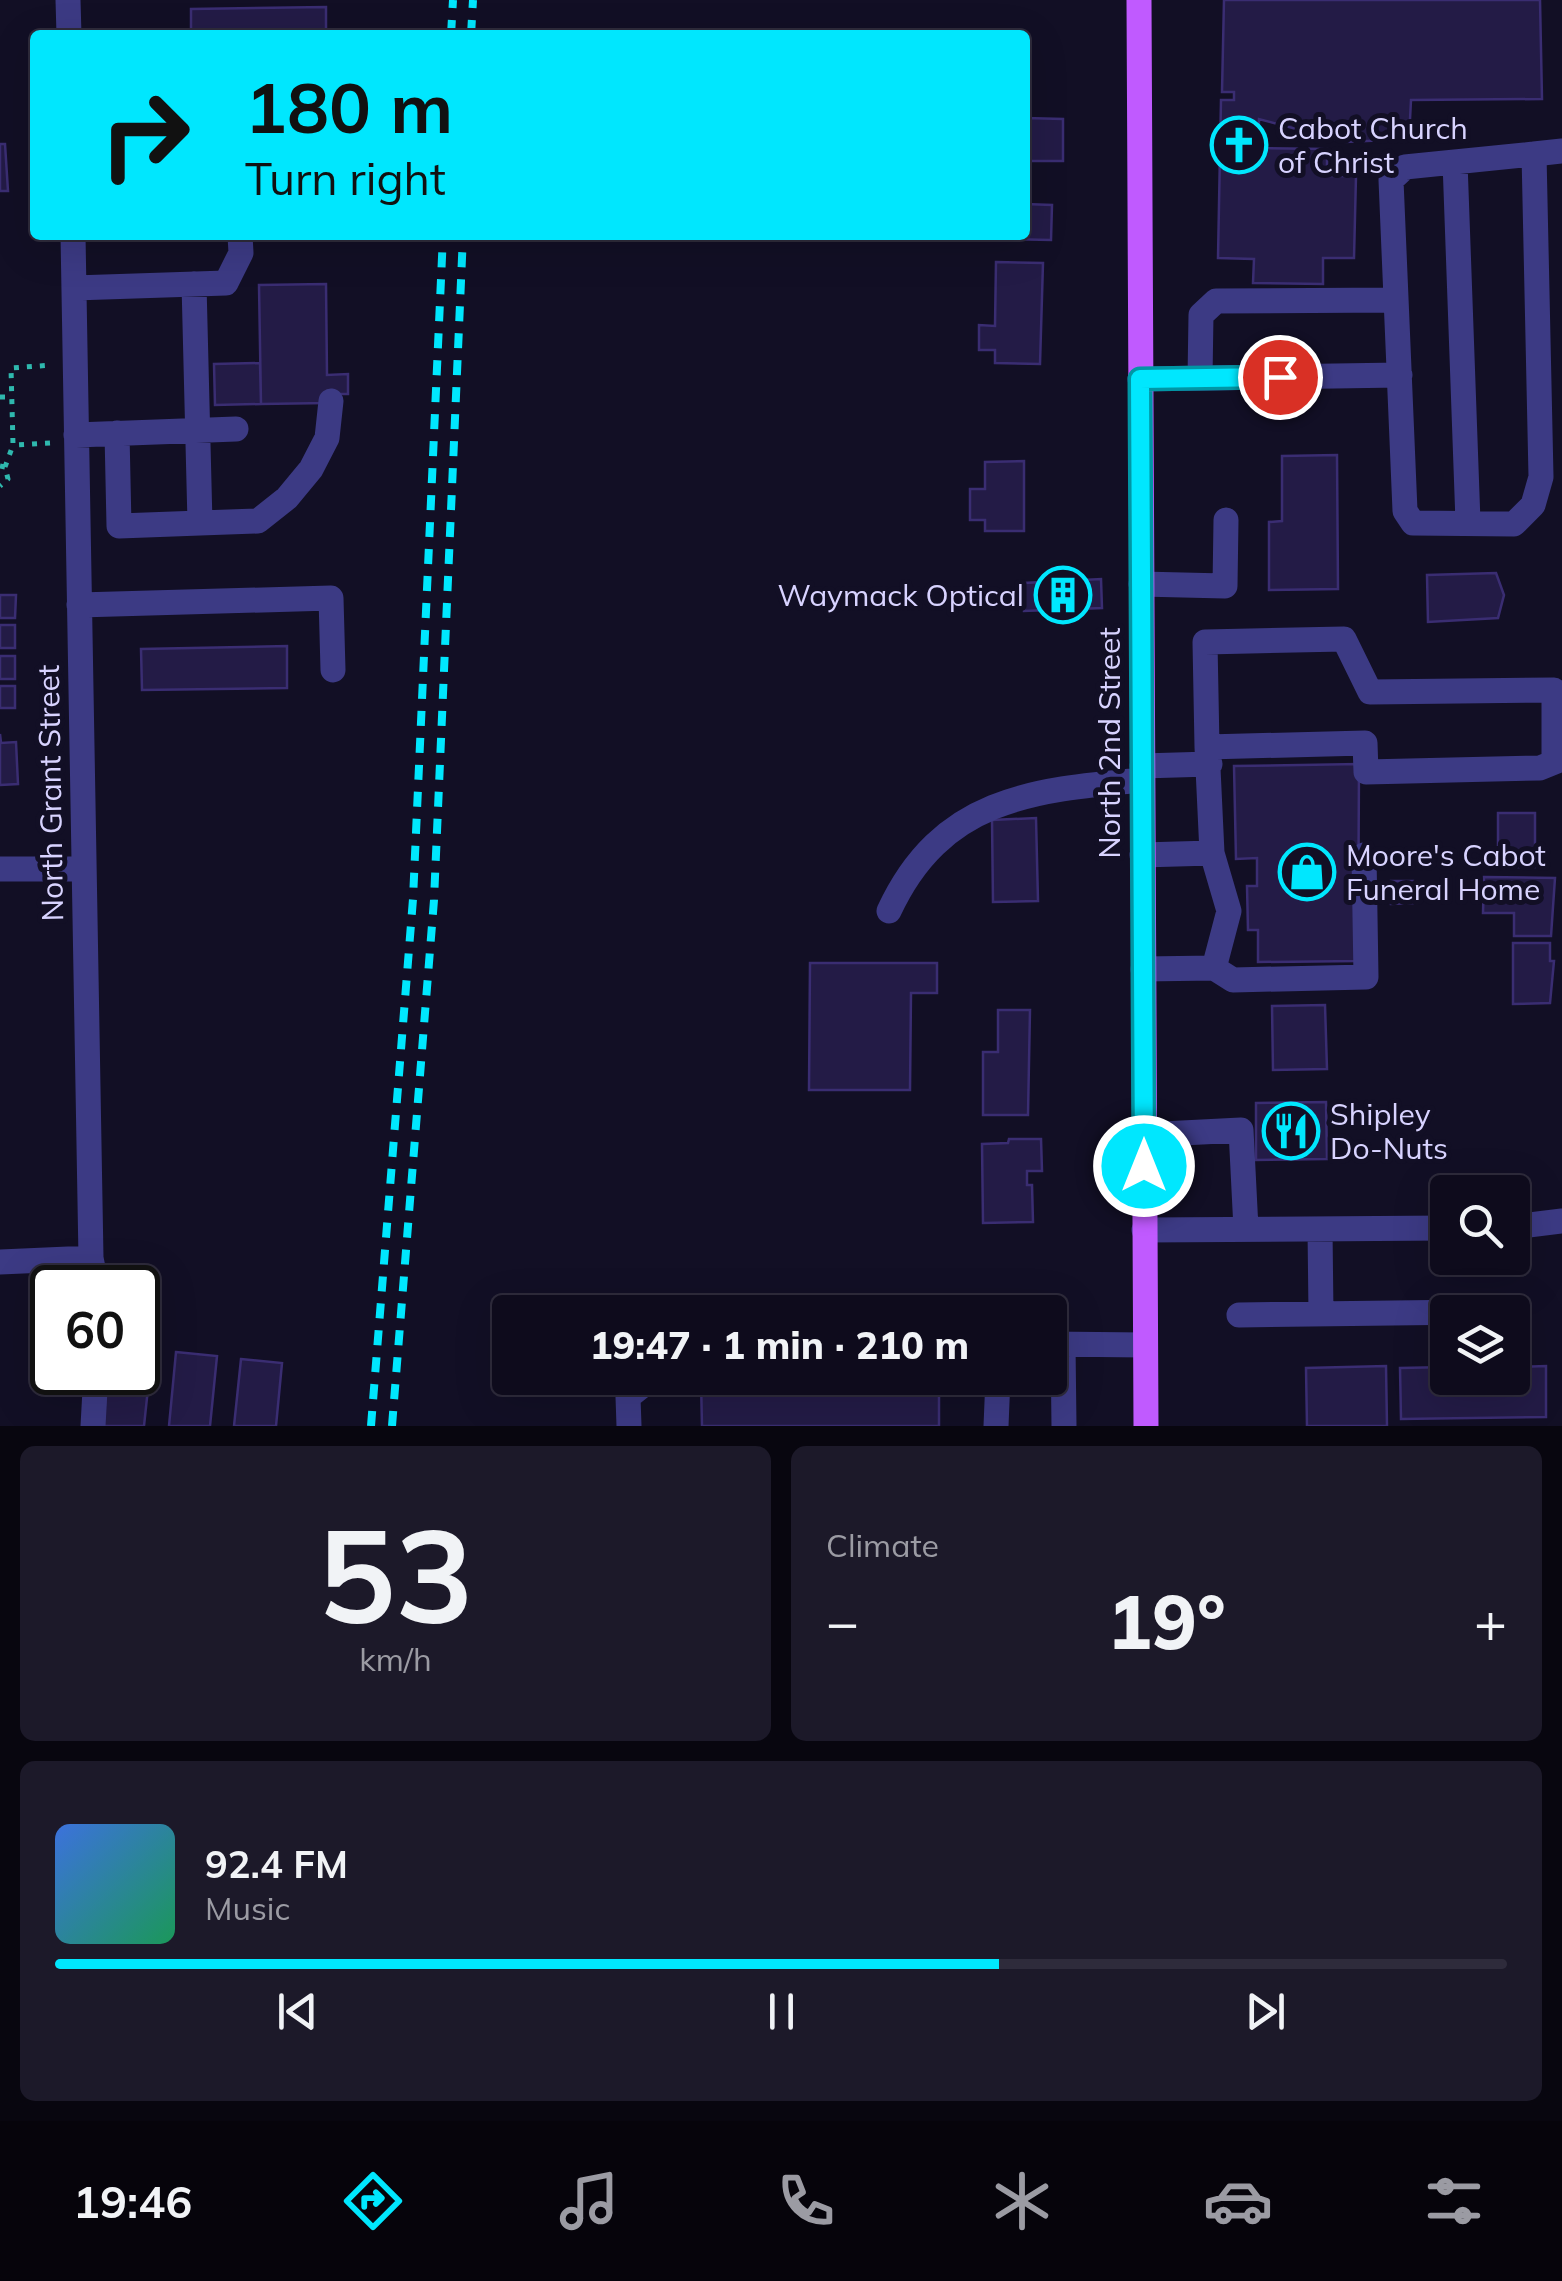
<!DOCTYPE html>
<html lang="en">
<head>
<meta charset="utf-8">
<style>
  :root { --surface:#0e0b1c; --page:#1c1929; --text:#f1f3f6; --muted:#9b9ba3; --line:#2e2b3b; --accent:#00e7fe }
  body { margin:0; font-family:Mulish,sans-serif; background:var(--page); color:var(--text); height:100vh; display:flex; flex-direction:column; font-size:38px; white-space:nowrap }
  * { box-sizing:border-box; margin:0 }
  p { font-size:32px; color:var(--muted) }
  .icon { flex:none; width:55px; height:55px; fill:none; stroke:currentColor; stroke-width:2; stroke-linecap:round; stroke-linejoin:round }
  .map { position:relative; height:1426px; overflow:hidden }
  .details { display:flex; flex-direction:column; gap:20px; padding:20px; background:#08060f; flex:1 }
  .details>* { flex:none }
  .top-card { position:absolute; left:30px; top:30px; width:1000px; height:210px; border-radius:10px; box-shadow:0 10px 40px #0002,0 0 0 2px var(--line); background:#00e7fe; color:#111; overflow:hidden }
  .buttons { position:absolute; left:1430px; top:1175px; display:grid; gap:20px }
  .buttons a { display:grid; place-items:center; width:100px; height:100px; border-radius:10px; background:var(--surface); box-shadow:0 10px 40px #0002,0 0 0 2px var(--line); font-size:50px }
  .speed { position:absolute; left:30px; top:1265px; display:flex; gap:20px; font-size:50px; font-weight:700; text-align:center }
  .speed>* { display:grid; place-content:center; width:130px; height:130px; border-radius:50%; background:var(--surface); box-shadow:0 10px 40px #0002,0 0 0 2px var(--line); line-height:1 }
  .speed .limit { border:5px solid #111; border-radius:15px; background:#fff; color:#111 }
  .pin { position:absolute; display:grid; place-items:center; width:85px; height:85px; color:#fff; margin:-42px; border:5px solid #fff; border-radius:50%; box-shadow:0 2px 10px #0007 }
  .me { position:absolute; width:110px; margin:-55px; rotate:0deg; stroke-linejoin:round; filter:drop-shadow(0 0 8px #0008) }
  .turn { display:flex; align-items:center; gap:35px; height:210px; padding:0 50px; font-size:45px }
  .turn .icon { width:130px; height:130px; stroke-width:2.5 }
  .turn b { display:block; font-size:70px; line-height:85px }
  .big { font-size:75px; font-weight:800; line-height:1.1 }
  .details .widget { flex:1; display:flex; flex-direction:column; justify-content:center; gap:15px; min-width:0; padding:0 35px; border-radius:15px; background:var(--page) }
  .details .dial { align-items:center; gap:0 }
  .dial b { font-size:130px; line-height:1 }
  .song { display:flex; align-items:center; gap:30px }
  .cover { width:120px; height:120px; border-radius:15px; background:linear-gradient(135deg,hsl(220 70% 55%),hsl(150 70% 35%)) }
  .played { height:10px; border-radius:5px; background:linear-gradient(90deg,var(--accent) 65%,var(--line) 65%) }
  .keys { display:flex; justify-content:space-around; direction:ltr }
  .heat { display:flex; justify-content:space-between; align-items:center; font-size:55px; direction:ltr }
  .details .tiles { flex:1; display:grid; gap:20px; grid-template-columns:1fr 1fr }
  .widget:last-child { grid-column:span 2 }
  .trip { position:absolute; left:492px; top:1295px; width:575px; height:100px; border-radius:10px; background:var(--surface); box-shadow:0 10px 40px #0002,0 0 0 2px var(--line); font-weight:800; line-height:100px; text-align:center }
  .dock { display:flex; height:160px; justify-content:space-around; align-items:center; background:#06040b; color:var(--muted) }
  .dock .icon { width:70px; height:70px }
  .dock .active { color:var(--accent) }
  .dock b { font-size:45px; color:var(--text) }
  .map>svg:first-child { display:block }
</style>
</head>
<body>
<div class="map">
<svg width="1562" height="1426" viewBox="0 0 1562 1426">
  <rect width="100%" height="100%" fill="#120f25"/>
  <path fill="#231b46" stroke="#3a2d72" stroke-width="2.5" d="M1224 0H1540L1542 99 1411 100 1409 139 1345 142 1259 119 1258 148 1327 149V176H1356L1354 258H1323V284L1253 283 1254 259 1218 258 1221 100H1234V92H1222Z
    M326 7V35H191V9Z
    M1025 118 1063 119V161H1025Z
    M0 144H5L8 191H0Z
    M1025 204 1052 205 1051 240 1006 239V235H1025Z
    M996 262 1043 263 1040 364 995 363V350H979V325L995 326Z
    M326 284 327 375 348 374V394H327V403L261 404 259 285Z
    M260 363 261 404 215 405 214 364Z
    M1337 455 1338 589 1269 590V522L1282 521V456Z
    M1024 461V531H985V520H970V489H985V462Z
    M1496 573 1504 595 1498 618 1428 622 1427 575Z
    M1101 579 1102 608 1024 611V583Z
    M0 595H16L15 618H0Z
    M0 625H15V648H0Z
    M287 646V688L142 690 141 649Z
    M0 656H15V679H0Z
    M0 686H15V708H0Z
    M0 734 1 743 16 742 18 784 0 785Z
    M1359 764 1358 961 1258 962V930H1248L1247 886H1257V858L1236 859 1234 766Z
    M1498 813H1535V867H1498Z
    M1036 818 1038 901 993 902 992 820Z
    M1484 877 1555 878 1551 936H1514V913H1483Z
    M1391 881H1413V903L1391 904Z
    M1513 943H1550V961H1554L1550 1003 1513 1004Z
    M810 963H937V993H911L910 1090H809Z
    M1325 1005 1327 1069 1273 1070 1272 1006Z
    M998 1010H1030L1028 1115H983V1052H998Z
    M1326 1102 1327 1159 1256 1160V1103Z
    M1009 1139H1041L1042 1171H1027V1185H1032L1033 1222 983 1223 982 1144 1008 1143Z
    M138 1349 152 1351 144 1426H103L108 1372H138Z
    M176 1352 217 1356 210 1426H169Z
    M241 1359 282 1363 276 1426H234Z
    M1386 1366 1387 1426H1307L1306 1368Z
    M1546 1366V1417L1401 1419 1400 1368 1448 1367V1378H1512V1367Z
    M939 1378V1426H702L701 1381Z"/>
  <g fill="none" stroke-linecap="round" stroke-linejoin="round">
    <path stroke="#2fb8ae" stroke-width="5" stroke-dasharray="5 8" stroke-linecap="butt" d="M0 397H12
      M50 443 13 445 11 368 52 365
      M0 466 5 467 8 479 0 486
      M5 467 13 445"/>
    <path stroke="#3c3a84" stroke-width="25" d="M68 0 69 35
      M1534 154 1405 167 1391 180 1405 511 1413 523 1514 524 1533 505 1541 477 1534 154 1562 151
      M1455 162 1468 522
      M74 288 226 283 241 253 240 235
      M1200 378 1201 315 1216 301 1395 300
      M1140 379 1400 375
      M117 433 119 526 200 523 194 284
      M76 435 236 429
      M200 523 258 521 287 498 311 469 327 438 331 401
      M1141 584 1225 586 1226 520
      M79 605 331 598 333 670
      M1207 747 1205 642 1344 639 1370 692 1554 690V760
      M1142 766 1210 764
      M1142 855 1212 853
      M1364 855 1366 977 1233 980 1214 968 1229 911 1212 853 1207 747 1365 743 1366 772 1540 768 1562 759
      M0 869H84
      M889 911C941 799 1030 790 1142 780
      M1143 969 1214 968
      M1143 1135 1241 1130 1246 1229
      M1512 1227 1562 1221
      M1320 1229 1321 1314
      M1144 1230 1448 1228
      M91 1258 97 1288
      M0 1262 91 1258 73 235
      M1239 1315 1474 1312
      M1050 1344 1145 1345
      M1063 1344 1064 1426
      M93 1426 96 1372
      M629 1426 628 1397 652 1378
      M996 1426 998 1378"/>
    <path stroke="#c05aff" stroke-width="25" d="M1139 0 1146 1426"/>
    <path stroke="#00e7fe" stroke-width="8" stroke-dasharray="15 12" stroke-linecap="butt" d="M451 35 453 0
      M471 35 473 0
      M371 1426 413 899 443 235
      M392 1426 434 900 463 235"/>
  </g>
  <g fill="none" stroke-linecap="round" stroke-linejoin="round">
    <g stroke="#0096a5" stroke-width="25">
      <path id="route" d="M1144 1166 1140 379 1280 377"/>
    </g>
    <use href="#route" stroke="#00e7fe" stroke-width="18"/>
  </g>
  <defs>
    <g id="church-ring" transform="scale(2.875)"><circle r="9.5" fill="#120f25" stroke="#00e7fe" stroke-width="1.5"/><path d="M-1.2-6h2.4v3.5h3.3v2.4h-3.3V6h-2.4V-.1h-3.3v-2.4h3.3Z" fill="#00e7fe"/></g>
    <g id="building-ring" transform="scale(2.875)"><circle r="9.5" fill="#120f25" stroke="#00e7fe" stroke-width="1.5"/><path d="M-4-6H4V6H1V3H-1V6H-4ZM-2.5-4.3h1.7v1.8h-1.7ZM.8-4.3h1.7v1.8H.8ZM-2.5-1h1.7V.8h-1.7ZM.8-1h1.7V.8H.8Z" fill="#00e7fe"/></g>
    <g id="shop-ring" transform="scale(2.875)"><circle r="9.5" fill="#120f25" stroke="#00e7fe" stroke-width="1.5"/><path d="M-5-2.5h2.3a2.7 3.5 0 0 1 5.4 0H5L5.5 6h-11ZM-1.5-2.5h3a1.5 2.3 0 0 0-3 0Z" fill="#00e7fe"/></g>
    <g id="restaurant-ring" transform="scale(2.875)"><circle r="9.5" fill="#120f25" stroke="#00e7fe" stroke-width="1.5"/><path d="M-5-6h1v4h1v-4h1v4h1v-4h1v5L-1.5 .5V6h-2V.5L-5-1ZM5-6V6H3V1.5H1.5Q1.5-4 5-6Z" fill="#00e7fe"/></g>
  </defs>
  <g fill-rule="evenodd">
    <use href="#church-ring" x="1239" y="145"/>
    <use href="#building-ring" x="1063" y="595"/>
    <use href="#shop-ring" x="1307" y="872"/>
    <use href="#restaurant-ring" x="1291" y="1131"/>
  </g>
  <g text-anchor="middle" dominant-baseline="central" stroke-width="10" stroke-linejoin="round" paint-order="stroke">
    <g font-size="30" fill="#d8d3ff" stroke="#120f25" text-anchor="start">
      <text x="1278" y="128">Cabot Church<tspan x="1278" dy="34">of Christ</tspan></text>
      <text x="1024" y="595" text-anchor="end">Waymack Optical</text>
      <text x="1346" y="855">Moore's Cabot<tspan x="1346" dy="34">Funeral Home</tspan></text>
      <text x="1330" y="1114">Shipley<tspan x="1330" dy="34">Do-Nuts</tspan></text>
    </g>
    <g font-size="30" fill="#d8d3ff" stroke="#120f25">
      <text transform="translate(1109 743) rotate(-90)">North 2nd Street</text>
      <text transform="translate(50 793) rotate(-91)">North Grant Street</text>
    </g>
  </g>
</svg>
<div class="buttons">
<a><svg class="icon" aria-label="search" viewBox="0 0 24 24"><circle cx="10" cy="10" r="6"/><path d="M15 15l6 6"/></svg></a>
<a><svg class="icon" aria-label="layers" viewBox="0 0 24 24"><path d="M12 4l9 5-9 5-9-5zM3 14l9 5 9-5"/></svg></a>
</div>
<div class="speed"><div class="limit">60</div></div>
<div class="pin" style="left:1280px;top:377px;background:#d93025"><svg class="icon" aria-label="arrive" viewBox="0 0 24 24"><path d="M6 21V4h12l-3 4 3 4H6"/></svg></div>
<svg class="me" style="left:1144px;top:1166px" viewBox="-20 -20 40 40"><circle r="17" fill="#00e7fe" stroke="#fff" stroke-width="3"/><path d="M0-11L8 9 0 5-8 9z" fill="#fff"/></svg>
<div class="trip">19:47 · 1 min · 210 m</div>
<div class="top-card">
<div class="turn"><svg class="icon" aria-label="right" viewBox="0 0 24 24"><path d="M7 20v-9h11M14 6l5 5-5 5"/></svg><div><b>180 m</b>Turn right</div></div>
</div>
</div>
<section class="details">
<div class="tiles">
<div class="widget dial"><b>53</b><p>km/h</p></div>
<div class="widget"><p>Climate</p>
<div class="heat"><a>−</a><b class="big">19°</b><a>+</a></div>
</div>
<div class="widget">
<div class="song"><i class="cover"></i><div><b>92.4 FM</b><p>Music</p></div></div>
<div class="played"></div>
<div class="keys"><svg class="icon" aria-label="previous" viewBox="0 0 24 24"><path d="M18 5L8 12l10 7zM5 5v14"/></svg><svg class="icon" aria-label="pause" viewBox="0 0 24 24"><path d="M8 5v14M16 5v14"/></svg><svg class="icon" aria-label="next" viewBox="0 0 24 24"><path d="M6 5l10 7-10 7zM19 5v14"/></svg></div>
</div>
</div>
</section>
<nav class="dock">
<b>19:46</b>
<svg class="icon active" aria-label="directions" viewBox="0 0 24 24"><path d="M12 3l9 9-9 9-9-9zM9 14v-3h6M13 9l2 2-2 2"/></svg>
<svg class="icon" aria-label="music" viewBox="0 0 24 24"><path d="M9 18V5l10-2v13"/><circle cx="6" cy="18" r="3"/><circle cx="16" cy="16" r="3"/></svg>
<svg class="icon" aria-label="phone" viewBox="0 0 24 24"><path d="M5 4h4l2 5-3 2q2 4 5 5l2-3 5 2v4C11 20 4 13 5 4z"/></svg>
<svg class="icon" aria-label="climate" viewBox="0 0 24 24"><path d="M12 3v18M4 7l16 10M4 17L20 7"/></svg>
<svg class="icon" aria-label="car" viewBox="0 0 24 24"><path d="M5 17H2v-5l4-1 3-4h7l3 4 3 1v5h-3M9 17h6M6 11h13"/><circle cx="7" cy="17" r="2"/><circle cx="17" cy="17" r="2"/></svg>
<svg class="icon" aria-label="filters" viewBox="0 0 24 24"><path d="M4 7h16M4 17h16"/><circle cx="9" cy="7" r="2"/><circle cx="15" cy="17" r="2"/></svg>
</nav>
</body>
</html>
